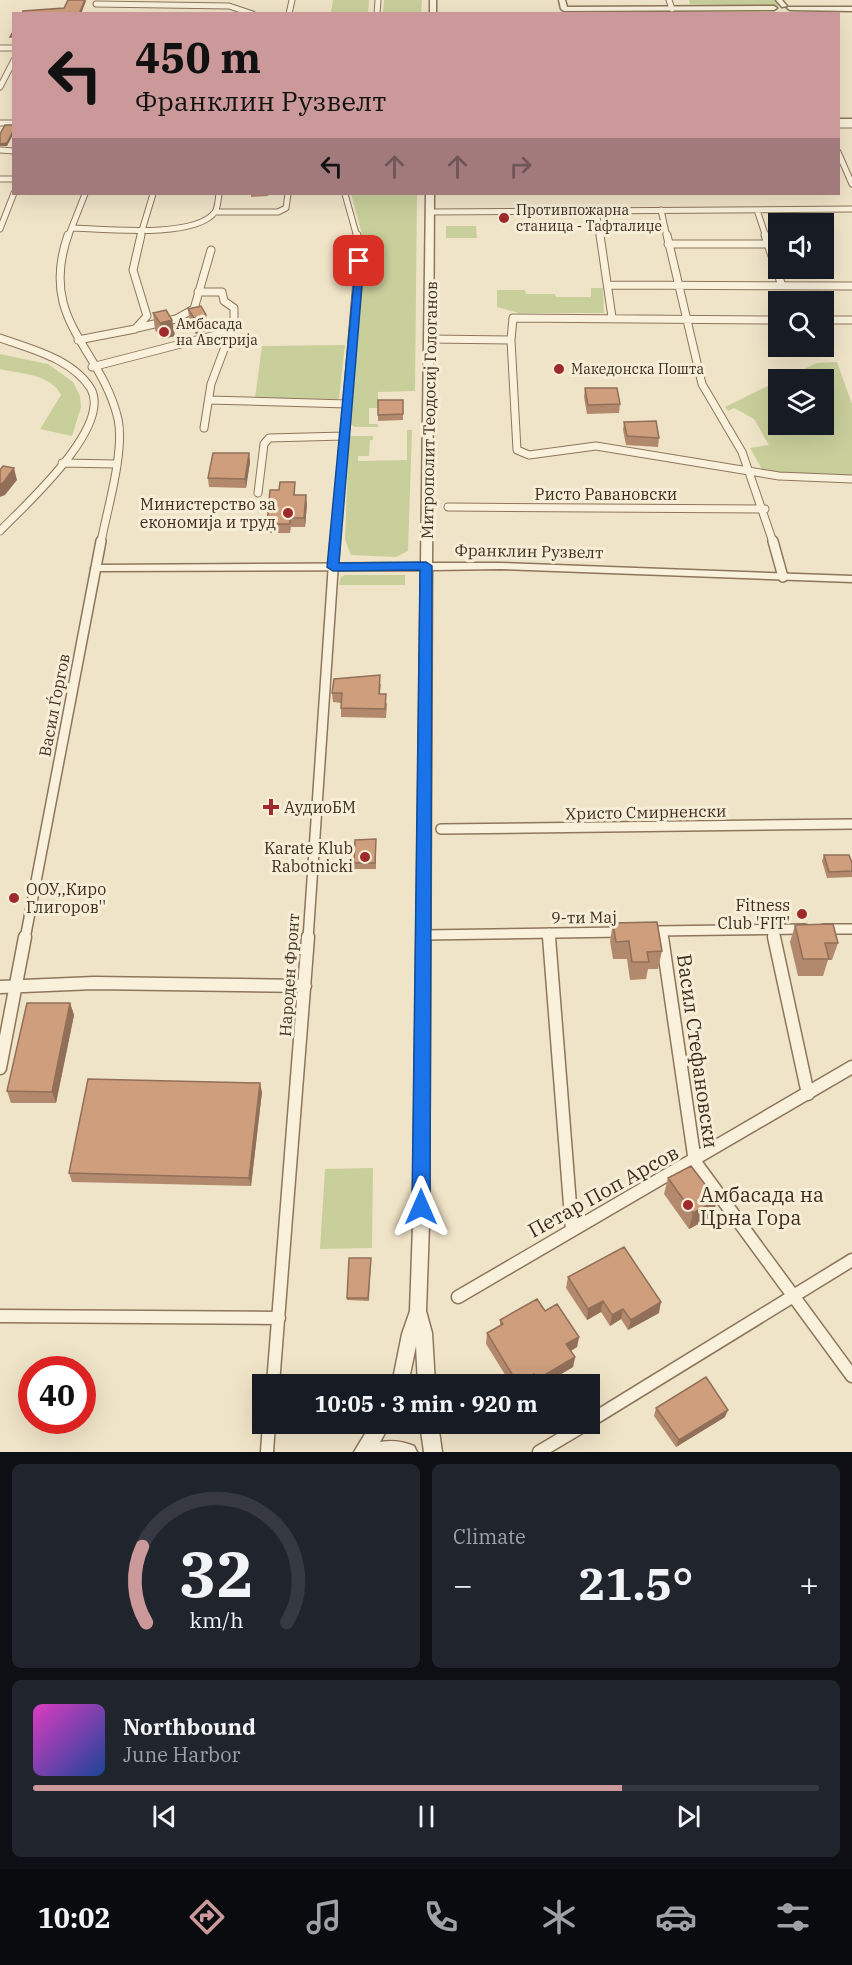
<!DOCTYPE html>
<html lang="en">
<head>
<meta charset="utf-8">
<style>
  :root { --surface:#171b24; --page:#20242c; --text:#f1f3f6; --muted:#9ea1a6; --line:#363941; --accent:#cc999b }
  body { margin:0; font-family:"IBM Plex Serif",serif; background:var(--page); color:var(--text); height:100vh; display:flex; flex-direction:column; font-size:22px; white-space:nowrap }
  * { box-sizing:border-box; margin:0 }
  p { font-size:20px; color:var(--muted) }
  .icon { flex:none; width:33px; height:33px; fill:none; stroke:currentColor; stroke-width:2; stroke-linecap:round; stroke-linejoin:round }
  .map { position:relative; height:1452px; overflow:hidden }
  .panel { display:flex; flex-direction:column; gap:12px; padding:12px; background:#0d0f14; flex:1 }
  .panel>* { flex:none }
  .top-card { position:absolute; left:12px; top:12px; width:828px; height:183px; border-radius:0px; box-shadow:0 6px 24px #0002; background:#cc999b; color:#111; overflow:hidden }
  .buttons { position:absolute; left:768px; top:213px; display:grid; gap:12px }
  .buttons a { display:grid; place-items:center; width:66px; height:66px; border-radius:0px; background:var(--surface); box-shadow:0 6px 24px #0002; font-size:30px }
  .speed { position:absolute; left:18px; top:1356px; display:flex; gap:12px; font-size:30px; font-weight:700; text-align:center }
  .speed>* { display:grid; place-content:center; width:78px; height:78px; border-radius:50%; background:var(--surface); box-shadow:0 6px 24px #0002; line-height:1 }
  .speed .limit { border:9px solid #d22; background:#fff; color:#111 }
  .pin { position:absolute; display:grid; place-items:center; width:51px; height:51px; color:#fff; margin:-26px; border-radius:12px; box-shadow:0 3px 9px #0006 }
  .me { position:absolute; width:66px; margin:-33px; rotate:0deg; stroke-linejoin:round; filter:drop-shadow(0 0 4px #0008) }
  .turn { display:flex; align-items:center; gap:21px; height:126px; padding:0 24px; font-size:27px }
  .turn .icon { width:78px; height:78px; stroke-width:2.5 }
  .turn b { display:block; font-size:42px; line-height:51px }
  .lanes { display:flex; align-items:center; height:57px; padding:0 24px; background:#0003; justify-content:center; gap:30px; direction:ltr }
  .lanes .off { opacity:.35 }
  .big { font-size:45px; font-weight:700; line-height:1.1 }
  .panel .tile { flex:1; display:flex; flex-direction:column; justify-content:center; gap:9px; min-width:0; padding:0 21px; border-radius:9px; background:var(--page) }
  .panel .dial { align-items:center; gap:0 }
  .dial svg { height:156px; overflow:visible; fill:none; stroke:var(--line); stroke-width:7; stroke-linecap:round; text-anchor:middle }
  .dial text { fill:var(--text); stroke:none }
  .song { display:flex; align-items:center; gap:18px }
  .cover { width:72px; height:72px; border-radius:9px; background:linear-gradient(135deg,hsl(310 70% 55%),hsl(220 70% 35%)) }
  .played { height:6px; border-radius:3px; background:linear-gradient(90deg,var(--accent) 75%,var(--line) 75%) }
  .keys { display:flex; justify-content:space-around; direction:ltr }
  .heat { display:flex; justify-content:space-between; align-items:center; font-size:33px; direction:ltr }
  .panel .tiles { flex:1; display:grid; gap:12px; grid-template-columns:1fr 1fr }
  .tile:last-child { grid-column:span 2 }
  .trip { position:absolute; left:252px; top:1374px; width:348px; height:60px; border-radius:0px; background:var(--surface); box-shadow:0 6px 24px #0002; font-weight:700; line-height:60px; text-align:center }
  .tabs { display:flex; height:96px; justify-content:space-around; align-items:center; background:#090b0e; color:var(--muted) }
  .tabs .icon { width:42px; height:42px }
  .tabs .active { color:var(--accent) }
  .tabs b { font-size:27px; color:var(--text) }
  .map>svg:first-child { display:block }
</style>
</head>
<body>
<div class="map">
<svg width="852" height="1452" viewBox="0 0 852 1452">
  <rect width="100%" height="100%" fill="#f0e4c8"/>
  <path fill="#c9cf9b" d="M333 0H369L368 13H331Z
    M384 0H422L421 13H383Z
    M689 0H777L779 6 674 4H690Z
    M351 194H417L415 391 378 392V408H369V424H378V427H355L349 423 365 245Z
    M446 226H476L477 238H446Z
    M591 288H603L604 313H519L497 307V290H525L526 294H555L556 297H591Z
    M345 345 339 399 255 398 262 346Z
    M0 354 48 364 73 382 80 396 81 407 72 436 40 429 61 395C51 374 21 374 0 369Z
    M837 362 852 404V476L763 471 750 448 769 445 754 419 734 408 728 411 725 407 778 381V424H824V380L783 379 817 363Z
    M407 430H412L408 551 396 557 351 555 345 540 349 436H373V440H370L369 456H358V461L407 460Z
    M345 575H405V585H339L341 577Z
    M373 1168 372 1248 320 1249 325 1169Z"/>
  <g fill="none" stroke-linecap="round" stroke-linejoin="round">
    <g stroke="#8d765c" stroke-width="7">
      <path id="minor-far3" d="M669 0 672 9
        M96 4 229 6 253 14
        M289 14 292 0
        M377 14 378 0
        M0 48H14
        M0 87 14 60
        M0 123H14
        M838 125H852
        M0 150 14 151
        M838 152 852 184
        M0 179H14
        M345 194 357 237
        M596 210 600 237
        M661 210 667 237
        M757 210 766 237
        M215 212H278L286 208 288 194
        M430 212 852 209
        M72 228C103 229 195 239 215 212 218 207 218 200 219 194
        M0 229 14 193
        M68 237 85 194
        M140 237 153 194"/>
    </g>
    <g stroke="#8d765c" stroke-width="9">
      <path id="minor-far2" d="M68 235C38 321 101 347 118 419 125 451 107 510 101 542
        M600 235 612 317
        M667 235 702 384 742 452 773 542
        M765 235 782 286
        M668 244H768
        M608 285 852 286
        M198 292H222L224 301 234 308V323L211 384 204 428
        M778 320 513 318 511 340 517 450 529 455 596 446 779 476 852 479
        M824 320H852
        M137 328 176 319 194 309 211 250
        M0 338C31 349 73 359 91 389 112 428 24 506 0 531
        M430 339 511 340
        M78 340 135 329 147 316 133 270 141 235
        M92 367 231 331
        M209 400 347 404
        M62 463 116 464
        M258 493 264 444 269 438 344 436
        M448 507 765 509
        M335 542 359 256 357 235"/>
    </g>
    <g stroke="#8d765c" stroke-width="12">
      <path id="minor-far1" d="M773 541 783 577
        M441 829 852 824
        M772 929 774 939
        M824 929H852
        M656 931 805 929
        M661 931 662 939
        M549 933V939
        M424 935 622 932
        M25 939 101 541
        M308 939 335 541"/>
    </g>
    <g stroke="#8d765c" stroke-width="15">
      <path id="minor" d="M549 937 572 1230
        M662 937 695 1162 852 1376
        M774 937 808 1094
        M0 987 94 983 305 986
        M0 1068 25 937
        M458 1297 852 1067
        M0 1316 279 1318
        M273 1384 308 937
        M590 1421 852 1260
        M267 1452 269 1424
        M539 1452 586 1424"/>
    </g>
    <g stroke="#8d765c" stroke-width="3">
      <path id="tertiary" d="M430 0H436V14H430Z
        M559 0H565L567 7 774 6 777 8 774 10 564 11 561 9Z
        M776 0H782L787 6 782 7Z
        M788 7H852V11L790 10 787 8Z
        M838 119H852V123H838Z
        M426 194H434L432 563H500L852 576V582L500 569 432 570 429 1225 426 1311 432 1333 435 1384H418L416 1346 408 1384H392L402 1334 410 1311 413 1225 421 570 96 571 91 568 96 565 421 563Z
        M371 1424H390L380 1442C392 1440 402 1441 414 1446L417 1452H354Z
        M420 1424H438L442 1452H424Z"/>
    </g>
    <use href="#minor-far3" stroke="#faf1dc" stroke-width="5"/>
    <use href="#minor-far2" stroke="#faf1dc" stroke-width="7"/>
    <use href="#minor-far1" stroke="#faf1dc" stroke-width="9"/>
    <use href="#minor" stroke="#faf1dc" stroke-width="12"/>
    <use href="#tertiary" fill="#faf1dc" fill-rule="evenodd"/>
  </g>
  <path fill="#b2896c" d="M251 194H269L268 196 251 197Z
    M188 309 208 331 196 334 190 325Z
    M153 313 172 320 175 336 162 339 155 330Z
    M585 388 620 404 619 413 587 414 584 397Z
    M378 400H403V420L378 421Z
    M624 422 659 438 658 447 626 445 623 430Z
    M249 453 250 462 246 488 209 487 208 478Z
    M279 490 295 491V495L307 504 305 527H291L290 533H268L267 524Z
    M381 684 380 694 387 704 386 718 341 717V703L333 702 332 693Z
    M376 846V869H354V863Z
    M824 855 852 863V877L827 878 822 861Z
    M613 923 662 951 658 969H648L646 979 630 980 627 959H613L610 941Z
    M795 925 838 943 832 960H828L823 976H798L790 942Z
    M70 1003 74 1015 56 1103H11L7 1091Z
    M262 1092 251 1186 72 1182 69 1173Z
    M668 1178 713 1216 689 1229 664 1194Z
    M371 1258 369 1301 347 1300V1298Z
    M568 1277 659 1313 628 1330 621 1319 610 1326 601 1312 587 1320 566 1288Z
    M545 1311 579 1337 577 1347 571 1351 575 1357 573 1367 544 1384H511L486 1344 487 1333 500 1326V1320Z
    M656 1408 725 1417 676 1447 654 1416Z"/>
  <path fill="#916f58" d="M85 0 86 1 81 14H79Z
    M14 129V133L7 146H0V144Z
    M206 315 208 331 196 334 194 318Z
    M172 320 175 336 162 339 160 323Z
    M249 453 250 462 246 488 245 479Z
    M14 468 17 480 5 495 0 497V484Z
    M306 495 307 504 305 527 304 518Z
    M70 1003 74 1015 56 1103 52 1092Z
    M260 1083 262 1092 251 1186 249 1178Z
    M717 1200 713 1216 689 1229 693 1213Z
    M603 1301 601 1312 587 1320 588 1309Z
    M661 1302 659 1313 628 1330 631 1320Z
    M623 1309 621 1319 610 1326 612 1315Z
    M579 1337 577 1347 565 1354 566 1344Z
    M575 1357 573 1367 544 1384H537L538 1379Z
    M534 1374 533 1384H518Z
    M728 1410 725 1417 676 1447 679 1440Z"/>
  <path fill="#cf9f7d" stroke="#916f58" stroke-width="1.5" d="M68 0H85L79 14H22L23 11 64 8Z
    M14 30V37H10Z
    M5 125H14V129L7 143 0 144V134Z
    M201 306 206 315 194 318 188 309Z
    M166 310 172 320 160 323 153 313Z
    M585 388H617L620 404 588 405Z
    M378 400H403V414L378 415Z
    M656 421 659 438 627 436 624 422Z
    M213 453H249L245 479 208 478Z
    M3 466 14 468 3 483 0 484V470Z
    M280 482H295L294 495H306L304 518H290V524H267L270 490H279Z
    M380 675 379 694H386L385 709 341 708 342 693H332L334 679Z
    M376 839 375 863H354L355 840Z
    M824 855H849L852 863V871L829 872Z
    M657 922 662 951 647 952 649 962H632L629 941 616 942 613 923Z
    M833 924 838 943H825L829 959H803L795 925Z
    M27 1003H70L52 1092 7 1091Z
    M88 1079 260 1083 249 1178 69 1173Z
    M691 1166 717 1200 693 1213 668 1178Z
    M624 1247 661 1302 631 1320 623 1309 612 1315 603 1301 588 1309 568 1277Z
    M349 1258H371L368 1298H347Z
    M537 1299 545 1311 557 1304 579 1337 566 1344 575 1357 538 1379 534 1374 518 1384 487 1333 503 1324 500 1320Z
    M706 1377 728 1410 679 1440 656 1408Z"/>
  <path fill="#1a73e8" stroke="#114b97" stroke-width="1.5" d="M356 259 364 261 339 563 426 562 432 566 430 1207 427 1213 421 1216 415 1213 412 1207 420 570 333 571 327 567Z"/>
  <g fill="#9e2a2b" stroke="#f7eed8" stroke-width="2">
    <circle cx="504" cy="218" r="6"/>
    <circle cx="164" cy="332" r="6"/>
    <circle cx="559" cy="369" r="6"/>
    <circle cx="288" cy="513" r="6"/>
    <path d="M268 798h6v6h6v6h-6v6h-6v-6h-6v-6h6z"/>
    <circle cx="365" cy="857" r="6"/>
    <circle cx="14" cy="898" r="6"/>
    <circle cx="802" cy="914" r="6"/>
    <circle cx="688" cy="1205" r="6"/>
  </g>
  <g text-anchor="middle" dominant-baseline="central" stroke-width="6" stroke-linejoin="round" paint-order="stroke">
    <g font-size="14" fill="#3d2e20" stroke="#f7eed8" text-anchor="start">
      <text x="516" y="210">Противпожарна<tspan x="516" dy="16">станица - Тафталиџе</tspan></text>
      <text x="176" y="324">Амбасада<tspan x="176" dy="16">на Австрија</tspan></text>
      <text x="571" y="369">Македонска Пошта</text>
    </g>
    <g font-size="16" fill="#3d2e20" stroke="#f7eed8">
      <text transform="translate(429 410) rotate(-89)">Митрополит Теодосиј Гологанов</text>
      <text x="606" y="494">Ристо Равановски</text>
      <text transform="translate(529 551) rotate(1)">Франклин Рузвелт</text>
      <text transform="translate(54 705) rotate(-79)">Васил Ѓоргов</text>
      <text transform="translate(646 812) rotate(-1)">Христо Смирненски</text>
      <text transform="translate(584 917) rotate(-1)">9-ти Мај</text>
      <text transform="translate(289 975) rotate(-86)">Народен Фронт</text>
    </g>
    <g font-size="16" fill="#3d2e20" stroke="#f7eed8" text-anchor="end">
      <text x="276" y="504">Министерство за<tspan x="276" dy="18">економија и труд</tspan></text>
      <text x="284" y="807" text-anchor="start">АудиоБМ</text>
      <text x="353" y="848">Karate Klub<tspan x="353" dy="18">Rabotnicki</tspan></text>
      <text x="26" y="889" text-anchor="start">ООУ,,Киро<tspan x="26" dy="18">Глигоров''</tspan></text>
      <text x="790" y="905">Fitness<tspan x="790" dy="18">Club 'FIT'</tspan></text>
    </g>
    <g font-size="20" fill="#3d2e20" stroke="#f7eed8">
      <text transform="translate(698 1051) rotate(82)">Васил Стефановски</text>
      <text transform="translate(603 1191) rotate(-29)">Петар Поп Арсов</text>
    </g>
    <g font-size="20" fill="#3d2e20" stroke="#f7eed8" text-anchor="start">
      <text x="700" y="1194">Амбасада на<tspan x="700" dy="23">Црна Гора</tspan></text>
    </g>
  </g>
</svg>
<div class="buttons">
<a><svg class="icon" aria-label="sound" viewBox="0 0 24 24"><path d="M4 9h4l5-4v14l-5-4H4zM17 9q2 3 0 6"/></svg></a>
<a><svg class="icon" aria-label="search" viewBox="0 0 24 24"><circle cx="10" cy="10" r="6"/><path d="M15 15l6 6"/></svg></a>
<a><svg class="icon" aria-label="layers" viewBox="0 0 24 24"><path d="M12 4l9 5-9 5-9-5zM3 14l9 5 9-5"/></svg></a>
</div>
<div class="speed"><div class="limit">40</div></div>
<div class="pin" style="left:359px;top:261px;background:#d93025"><svg class="icon" aria-label="arrive" viewBox="0 0 24 24"><path d="M6 21V4h12l-3 4 3 4H6"/></svg></div>
<svg class="me" style="left:421px;top:1207px" viewBox="-20 -20 40 40"><path d="M0-17L14 15 0 8-14 15z" fill="#1a73e8" stroke="#fff" stroke-width="4"/></svg>
<div class="trip">10:05 · 3 min · 920 m</div>
<div class="top-card">
<div class="turn"><svg class="icon" aria-label="left" viewBox="0 0 24 24"><path d="M17 20v-9H6M10 6l-5 5 5 5"/></svg><div><b>450 m</b>Франклин Рузвелт</div></div>
<div class="lanes"><svg class="icon" aria-label="left" viewBox="0 0 24 24"><path d="M17 20v-9H6M10 6l-5 5 5 5"/></svg><svg class="icon off" aria-label="ahead" viewBox="0 0 24 24"><path d="M12 20V5M6 11l6-6 6 6"/></svg><svg class="icon off" aria-label="ahead" viewBox="0 0 24 24"><path d="M12 20V5M6 11l6-6 6 6"/></svg><svg class="icon off" aria-label="right" viewBox="0 0 24 24"><path d="M7 20v-9h11M14 6l5 5-5 5"/></svg></div>
</div>
</div>
<section class="panel">
<div class="tiles">
<div class="tile dial"><svg viewBox="0 0 100 80">
<path d="M14 69A42 42 0 1 1 86 69"/>
<path d="M14 69A42 42 0 0 1 12 30" stroke="#cc999b"/>
<text x="50" y="56" font-size="32" font-weight="700">32</text>
<text x="50" y="72" font-size="11">km/h</text>
</svg></div>
<div class="tile"><p>Climate</p>
<div class="heat"><a>−</a><b class="big">21.5°</b><a>+</a></div>
</div>
<div class="tile">
<div class="song"><i class="cover"></i><div><b>Northbound</b><p>June Harbor</p></div></div>
<div class="played"></div>
<div class="keys"><svg class="icon" aria-label="previous" viewBox="0 0 24 24"><path d="M18 5L8 12l10 7zM5 5v14"/></svg><svg class="icon" aria-label="pause" viewBox="0 0 24 24"><path d="M8 5v14M16 5v14"/></svg><svg class="icon" aria-label="next" viewBox="0 0 24 24"><path d="M6 5l10 7-10 7zM19 5v14"/></svg></div>
</div>
</div>
</section>
<nav class="tabs">
<b>10:02</b>
<svg class="icon active" aria-label="directions" viewBox="0 0 24 24"><path d="M12 3l9 9-9 9-9-9zM9 14v-3h6M13 9l2 2-2 2"/></svg>
<svg class="icon" aria-label="music" viewBox="0 0 24 24"><path d="M9 18V5l10-2v13"/><circle cx="6" cy="18" r="3"/><circle cx="16" cy="16" r="3"/></svg>
<svg class="icon" aria-label="phone" viewBox="0 0 24 24"><path d="M5 4h4l2 5-3 2q2 4 5 5l2-3 5 2v4C11 20 4 13 5 4z"/></svg>
<svg class="icon" aria-label="climate" viewBox="0 0 24 24"><path d="M12 3v18M4 7l16 10M4 17L20 7"/></svg>
<svg class="icon" aria-label="car" viewBox="0 0 24 24"><path d="M5 17H2v-5l4-1 3-4h7l3 4 3 1v5h-3M9 17h6M6 11h13"/><circle cx="7" cy="17" r="2"/><circle cx="17" cy="17" r="2"/></svg>
<svg class="icon" aria-label="filters" viewBox="0 0 24 24"><path d="M4 7h16M4 17h16"/><circle cx="9" cy="7" r="2"/><circle cx="15" cy="17" r="2"/></svg>
</nav>
</body>
</html>
